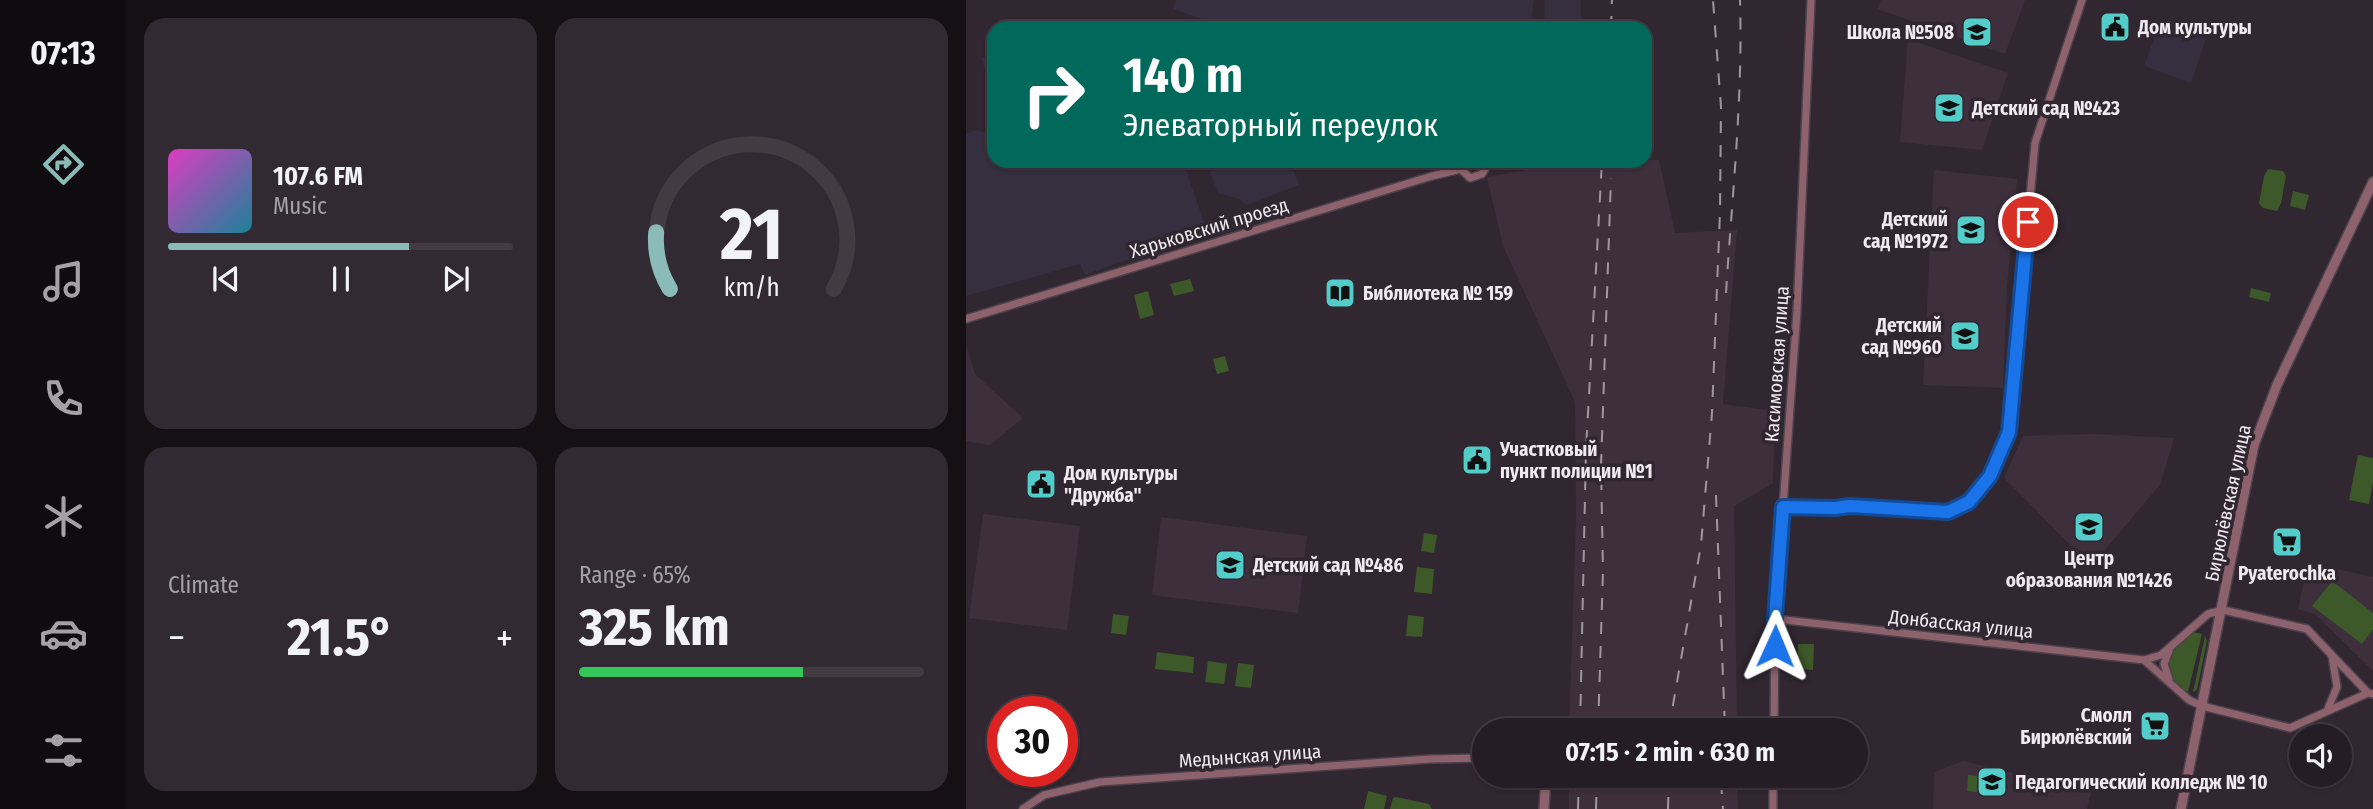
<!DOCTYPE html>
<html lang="en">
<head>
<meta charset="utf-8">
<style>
  :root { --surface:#251d25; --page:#312a32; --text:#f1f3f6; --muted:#a3a2a7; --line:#423b42; --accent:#8bbbb9 }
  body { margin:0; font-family:"Fira Sans Condensed",sans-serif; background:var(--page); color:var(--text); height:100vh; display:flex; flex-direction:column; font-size:26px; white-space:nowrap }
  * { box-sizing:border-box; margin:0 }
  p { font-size:23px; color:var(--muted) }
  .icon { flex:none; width:38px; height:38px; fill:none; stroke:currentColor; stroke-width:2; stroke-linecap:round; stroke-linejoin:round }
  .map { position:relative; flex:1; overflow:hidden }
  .side { display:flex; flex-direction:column; gap:18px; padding:18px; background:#141014; width:840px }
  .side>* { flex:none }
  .top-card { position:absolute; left:21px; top:21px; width:665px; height:147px; border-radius:21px; box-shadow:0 2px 5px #0004,0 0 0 2px var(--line); background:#00695c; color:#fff; overflow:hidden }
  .buttons { position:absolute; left:1323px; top:724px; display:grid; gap:14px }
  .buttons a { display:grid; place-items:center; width:63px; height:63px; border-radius:50%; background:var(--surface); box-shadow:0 2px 5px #0004,0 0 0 2px var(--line); font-size:35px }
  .speed { position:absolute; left:21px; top:696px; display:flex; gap:14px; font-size:35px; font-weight:700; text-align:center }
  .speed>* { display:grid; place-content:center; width:91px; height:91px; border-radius:50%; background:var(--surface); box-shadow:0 2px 5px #0004,0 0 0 2px var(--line); line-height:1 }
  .speed .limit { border:10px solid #d22; background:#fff; color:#111 }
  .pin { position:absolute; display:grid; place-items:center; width:60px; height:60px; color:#fff; margin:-30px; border:4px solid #fff; border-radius:50%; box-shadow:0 2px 7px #0007 }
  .me { position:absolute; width:77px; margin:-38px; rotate:1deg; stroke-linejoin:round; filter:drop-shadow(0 0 5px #0008) }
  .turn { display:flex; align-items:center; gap:24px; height:147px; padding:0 21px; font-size:32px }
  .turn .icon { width:91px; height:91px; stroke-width:2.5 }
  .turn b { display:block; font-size:49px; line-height:60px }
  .big { font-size:52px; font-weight:700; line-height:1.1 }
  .side .card { flex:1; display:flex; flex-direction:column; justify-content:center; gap:10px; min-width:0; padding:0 24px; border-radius:21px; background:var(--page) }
  .side .dial { align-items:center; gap:0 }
  .dial svg { height:182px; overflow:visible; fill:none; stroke:var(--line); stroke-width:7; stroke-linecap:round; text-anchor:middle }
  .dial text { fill:var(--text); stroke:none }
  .song { display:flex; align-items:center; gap:21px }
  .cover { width:84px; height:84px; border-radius:10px; background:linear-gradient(135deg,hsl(310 70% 55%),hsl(190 70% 35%)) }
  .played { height:7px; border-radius:4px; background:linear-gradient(90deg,var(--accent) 70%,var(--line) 70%) }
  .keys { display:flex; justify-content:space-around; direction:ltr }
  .heat { display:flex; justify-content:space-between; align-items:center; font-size:38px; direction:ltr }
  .charge { height:10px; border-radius:5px; background:linear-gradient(90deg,#34c759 65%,var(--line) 0) }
  .side .tiles { flex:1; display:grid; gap:18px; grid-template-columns:repeat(2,1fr) }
  .trip { position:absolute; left:506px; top:718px; width:396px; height:70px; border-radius:35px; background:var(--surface); box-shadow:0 2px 5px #0004,0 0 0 2px var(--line); font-weight:700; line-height:70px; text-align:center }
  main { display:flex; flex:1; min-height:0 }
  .dock { display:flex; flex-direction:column; width:126px; justify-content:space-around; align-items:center; background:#0f0c0f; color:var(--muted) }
  .dock .icon { width:49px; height:49px }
  .dock .selected { color:var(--accent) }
  .dock b { font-size:32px; color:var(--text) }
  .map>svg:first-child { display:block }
</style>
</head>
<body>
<main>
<nav class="dock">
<b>07:13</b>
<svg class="icon selected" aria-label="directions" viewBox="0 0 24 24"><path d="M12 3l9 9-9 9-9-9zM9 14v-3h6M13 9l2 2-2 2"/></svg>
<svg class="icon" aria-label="music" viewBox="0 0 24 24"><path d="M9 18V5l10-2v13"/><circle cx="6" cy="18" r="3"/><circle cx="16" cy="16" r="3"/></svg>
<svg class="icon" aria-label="phone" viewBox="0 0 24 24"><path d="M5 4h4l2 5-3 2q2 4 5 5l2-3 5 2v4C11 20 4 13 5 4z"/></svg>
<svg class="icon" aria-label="climate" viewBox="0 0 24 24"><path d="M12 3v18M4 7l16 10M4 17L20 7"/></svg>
<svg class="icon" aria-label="car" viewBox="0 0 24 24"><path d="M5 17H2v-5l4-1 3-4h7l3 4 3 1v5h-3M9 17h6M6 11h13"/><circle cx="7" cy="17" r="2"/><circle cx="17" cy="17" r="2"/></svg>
<svg class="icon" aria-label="filters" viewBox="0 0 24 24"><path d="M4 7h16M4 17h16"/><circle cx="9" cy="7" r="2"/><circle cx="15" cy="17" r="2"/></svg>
</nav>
<section class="side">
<div class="tiles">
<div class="card">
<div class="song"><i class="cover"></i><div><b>107.6 FM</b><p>Music</p></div></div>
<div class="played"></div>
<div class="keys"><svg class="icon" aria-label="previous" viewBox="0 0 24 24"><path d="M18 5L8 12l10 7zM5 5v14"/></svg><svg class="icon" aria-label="pause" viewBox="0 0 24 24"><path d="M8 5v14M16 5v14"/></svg><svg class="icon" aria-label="next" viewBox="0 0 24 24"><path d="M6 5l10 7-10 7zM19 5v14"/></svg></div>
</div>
<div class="card dial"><svg viewBox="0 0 100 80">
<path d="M14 69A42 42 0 1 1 86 69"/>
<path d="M14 69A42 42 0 0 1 8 44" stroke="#8bbbb9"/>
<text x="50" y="56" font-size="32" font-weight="700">21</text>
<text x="50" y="72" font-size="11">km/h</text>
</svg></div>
<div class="card"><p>Climate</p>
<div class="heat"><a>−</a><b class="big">21.5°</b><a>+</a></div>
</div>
<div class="card"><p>Range · 65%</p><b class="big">325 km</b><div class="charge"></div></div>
</div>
</section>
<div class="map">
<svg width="1407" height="809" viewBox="0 0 1407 809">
  <rect width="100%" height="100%" fill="#312731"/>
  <path fill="#3e2f3d" d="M915 0H1059L1039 54 911 9Z
    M942 39 1042 73 1016 150 934 142Z
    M679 160H693L709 233 771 230 757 404 809 411 807 483 768 506 771 730H603L610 519 609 402 537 246 521 177 610 161Z
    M968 170 1051 179 1041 286 1037 388 957 385Z
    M0 346 9 374 57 418 24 445 0 441Z
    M1129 434 1208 438 1194 485 1125 566 1038 478 1057 436Z
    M17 514 114 526 101 630 3 618Z
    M195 517 341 536 332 613 186 595Z
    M1342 563 1407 577V671L1349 614 1332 609Z
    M997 761 1125 792 1121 809H967L968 772Z
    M603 775H771L772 809H603Z"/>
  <path fill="#352f40" d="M210 0H568L564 28 421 26 420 28H263L207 9Z
    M579 0H615V28H578Z
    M1195 19 1241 35 1225 83 1178 66Z
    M28 54V96L15 58Z
    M28 129V161H217L241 231 119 275 114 264 0 296V133L12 130 18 133Z
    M240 161H324L333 185 280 205 273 199 252 193Z"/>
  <path fill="#3d5829" d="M1302 169 1317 171 1320 176 1315 203 1311 211 1297 208 1293 203 1298 176Z
    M1327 191 1343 195 1339 210 1324 206Z
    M224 279 228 291 208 296 204 284Z
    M1285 288 1305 293 1303 302 1283 297Z
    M182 291 188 315 174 319 168 295Z
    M259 356 263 371 251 374 247 359Z
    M1392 455 1407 458V482L1403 504 1383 500Z
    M458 533 471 535 468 553 455 551Z
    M451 567 468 569 466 594 448 592Z
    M1366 581 1407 613V629L1396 644 1346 606Z
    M147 614 163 616 160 635 145 633Z
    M442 615 458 617 456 637 440 636Z
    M1227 632 1236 634 1222 692C1189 672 1200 650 1227 632Z
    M1239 636 1241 640 1231 690 1227 692Z
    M832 644H848L847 670 832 669Z
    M191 652 228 657 227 673 189 669Z
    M242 661 261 664 258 684 239 682Z
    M272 663 288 665 285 688 269 686Z
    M1002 775 1031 778 1029 794 1001 791Z
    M402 791 421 796 418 809H398Z
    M430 797 463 804 466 809H424L427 798Z"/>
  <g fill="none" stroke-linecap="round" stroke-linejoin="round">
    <g stroke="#4c424c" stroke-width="10">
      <path id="minor" d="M496 161 495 169 504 178 516 174 519 169V161
        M0 319 466 176 495 169
        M817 507 869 508 884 506 982 512 1003 502 1030 467 1043 432 1069 143 1116 0
        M809 619 1178 660 1195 655 1242 614 1257 610 1341 629 1402 693 1407 694
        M1203 651 1198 664 1203 679
        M1178 660 1223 700 1236 706 1324 728 1402 693
        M1361 711 1371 687 1366 656
        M808 730 809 619 831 311 845 0
        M57 809 78 795 134 782 464 759 518 758
        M807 809V775"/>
    </g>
    <g stroke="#4c424c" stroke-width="12">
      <path id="tertiary" d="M578 809 580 775
        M1215 809 1288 445 1311 385 1407 182"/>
    </g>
    <use href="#minor" stroke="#8e626d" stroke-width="7"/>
    <use href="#tertiary" stroke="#8e626d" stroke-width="9"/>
    <path stroke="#9f979f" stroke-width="2" stroke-dasharray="12 12" stroke-linecap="butt" d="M645 28 646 0
      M760 293C766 196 777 98 774 0
      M750 495 759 730
      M614 730 620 449 636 161
      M632 730 637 572 635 466 645 178
      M705 730 707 705 735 545 746 413 754 212 755 107 747 0
      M755 782 757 809
      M612 809 613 775
      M630 809 631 775
      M702 809 703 775"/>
  </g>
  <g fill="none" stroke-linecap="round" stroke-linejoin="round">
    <g stroke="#114b97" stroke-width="18">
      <path id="route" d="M809 646V619L817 507 869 508 884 506 982 512 1003 502 1024 476 1043 432 1062 222"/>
    </g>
    <use href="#route" stroke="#1a73e8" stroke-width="12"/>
  </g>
  <defs>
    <g id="civic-square" transform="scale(1.575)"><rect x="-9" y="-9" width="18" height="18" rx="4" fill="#53cdc9" stroke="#312731"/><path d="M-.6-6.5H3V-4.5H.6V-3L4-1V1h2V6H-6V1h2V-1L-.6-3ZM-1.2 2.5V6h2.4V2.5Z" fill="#111"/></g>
    <g id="school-square" transform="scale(1.575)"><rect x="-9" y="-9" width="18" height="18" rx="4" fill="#53cdc9" stroke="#312731"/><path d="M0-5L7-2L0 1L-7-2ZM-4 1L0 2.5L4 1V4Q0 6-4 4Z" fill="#111"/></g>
    <g id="library-square" transform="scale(1.575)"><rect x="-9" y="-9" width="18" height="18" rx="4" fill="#53cdc9" stroke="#312731"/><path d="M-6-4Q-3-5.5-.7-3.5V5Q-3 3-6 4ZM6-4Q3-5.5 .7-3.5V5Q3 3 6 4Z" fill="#111"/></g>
    <g id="supermarket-square" transform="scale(1.575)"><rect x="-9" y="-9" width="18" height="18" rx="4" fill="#53cdc9" stroke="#312731"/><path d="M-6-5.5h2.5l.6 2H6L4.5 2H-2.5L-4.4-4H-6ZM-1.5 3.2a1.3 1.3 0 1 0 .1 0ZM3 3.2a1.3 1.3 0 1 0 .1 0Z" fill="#111"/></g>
    <g id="university-square" transform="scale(1.575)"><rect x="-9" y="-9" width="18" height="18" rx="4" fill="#53cdc9" stroke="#312731"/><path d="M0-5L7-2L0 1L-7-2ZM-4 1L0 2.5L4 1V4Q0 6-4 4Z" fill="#111"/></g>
  </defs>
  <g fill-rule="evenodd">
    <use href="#civic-square" x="1149" y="27"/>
    <use href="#school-square" x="1011" y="32"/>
    <use href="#school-square" x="983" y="108"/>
    <use href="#school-square" x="1005" y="230"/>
    <use href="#library-square" x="374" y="293"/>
    <use href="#school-square" x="999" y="336"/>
    <use href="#civic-square" x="511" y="460"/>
    <use href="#civic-square" x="75" y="484"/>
    <use href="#school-square" x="1123" y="527"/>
    <use href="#supermarket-square" x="1321" y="542"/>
    <use href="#school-square" x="264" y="565"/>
    <use href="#supermarket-square" x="1189" y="726"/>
    <use href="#university-square" x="1026" y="782"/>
  </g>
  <g text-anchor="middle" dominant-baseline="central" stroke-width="7" stroke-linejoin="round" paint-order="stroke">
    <g font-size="19" font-weight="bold" fill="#f1eaf0" stroke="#312731" text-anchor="start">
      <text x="1172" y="27">Дом культуры</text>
      <text x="988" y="32" text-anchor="end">Школа №508</text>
      <text x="1006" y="108">Детский сад №423</text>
      <text x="982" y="219" text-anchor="end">Детский<tspan x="982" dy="22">сад №1972</tspan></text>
      <text x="397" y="293">Библиотека № 159</text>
      <text x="976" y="325" text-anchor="end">Детский<tspan x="976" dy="22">сад №960</tspan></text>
      <text x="534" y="449">Участковый<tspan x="534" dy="22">пункт полиции №1</tspan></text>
      <text x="98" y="473">Дом культуры<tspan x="98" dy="22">"Дружба"</tspan></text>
      <text x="1123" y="558" text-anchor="middle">Центр<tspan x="1123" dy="22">образования №1426</tspan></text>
      <text x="287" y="565">Детский сад №486</text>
      <text x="1321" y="573" text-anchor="middle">Pyaterochka</text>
      <text x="1166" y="715" text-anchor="end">Смолл<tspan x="1166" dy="22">Бирюлёвский</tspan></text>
      <text x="1049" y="782">Педагогический колледж № 10</text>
    </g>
    <g font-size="19" fill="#f1eaf0" stroke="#312731">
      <text transform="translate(243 228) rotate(-17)">Харьковский проезд</text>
      <text transform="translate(811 364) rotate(-86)">Касимовская улица</text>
      <text transform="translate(1262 503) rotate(-78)">Бирюлёвская улица</text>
      <text transform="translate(995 624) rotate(6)">Донбасская улица</text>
      <text transform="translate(284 756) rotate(-4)">Медынская улица</text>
    </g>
  </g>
</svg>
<div class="buttons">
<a><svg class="icon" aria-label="sound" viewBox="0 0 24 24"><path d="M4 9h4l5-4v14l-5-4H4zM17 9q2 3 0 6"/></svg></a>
</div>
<div class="speed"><div class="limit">30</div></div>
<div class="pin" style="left:1062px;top:222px;background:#d93025"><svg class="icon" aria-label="arrive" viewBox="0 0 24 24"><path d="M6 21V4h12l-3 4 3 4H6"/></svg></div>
<svg class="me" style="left:809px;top:646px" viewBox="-20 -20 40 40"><path d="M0-17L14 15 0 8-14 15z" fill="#1a73e8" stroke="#fff" stroke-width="4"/></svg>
<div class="trip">07:15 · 2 min · 630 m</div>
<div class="top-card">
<div class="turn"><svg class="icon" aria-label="right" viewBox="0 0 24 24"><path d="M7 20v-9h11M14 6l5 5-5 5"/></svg><div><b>140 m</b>Элеваторный переулок</div></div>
</div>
</div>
</main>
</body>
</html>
